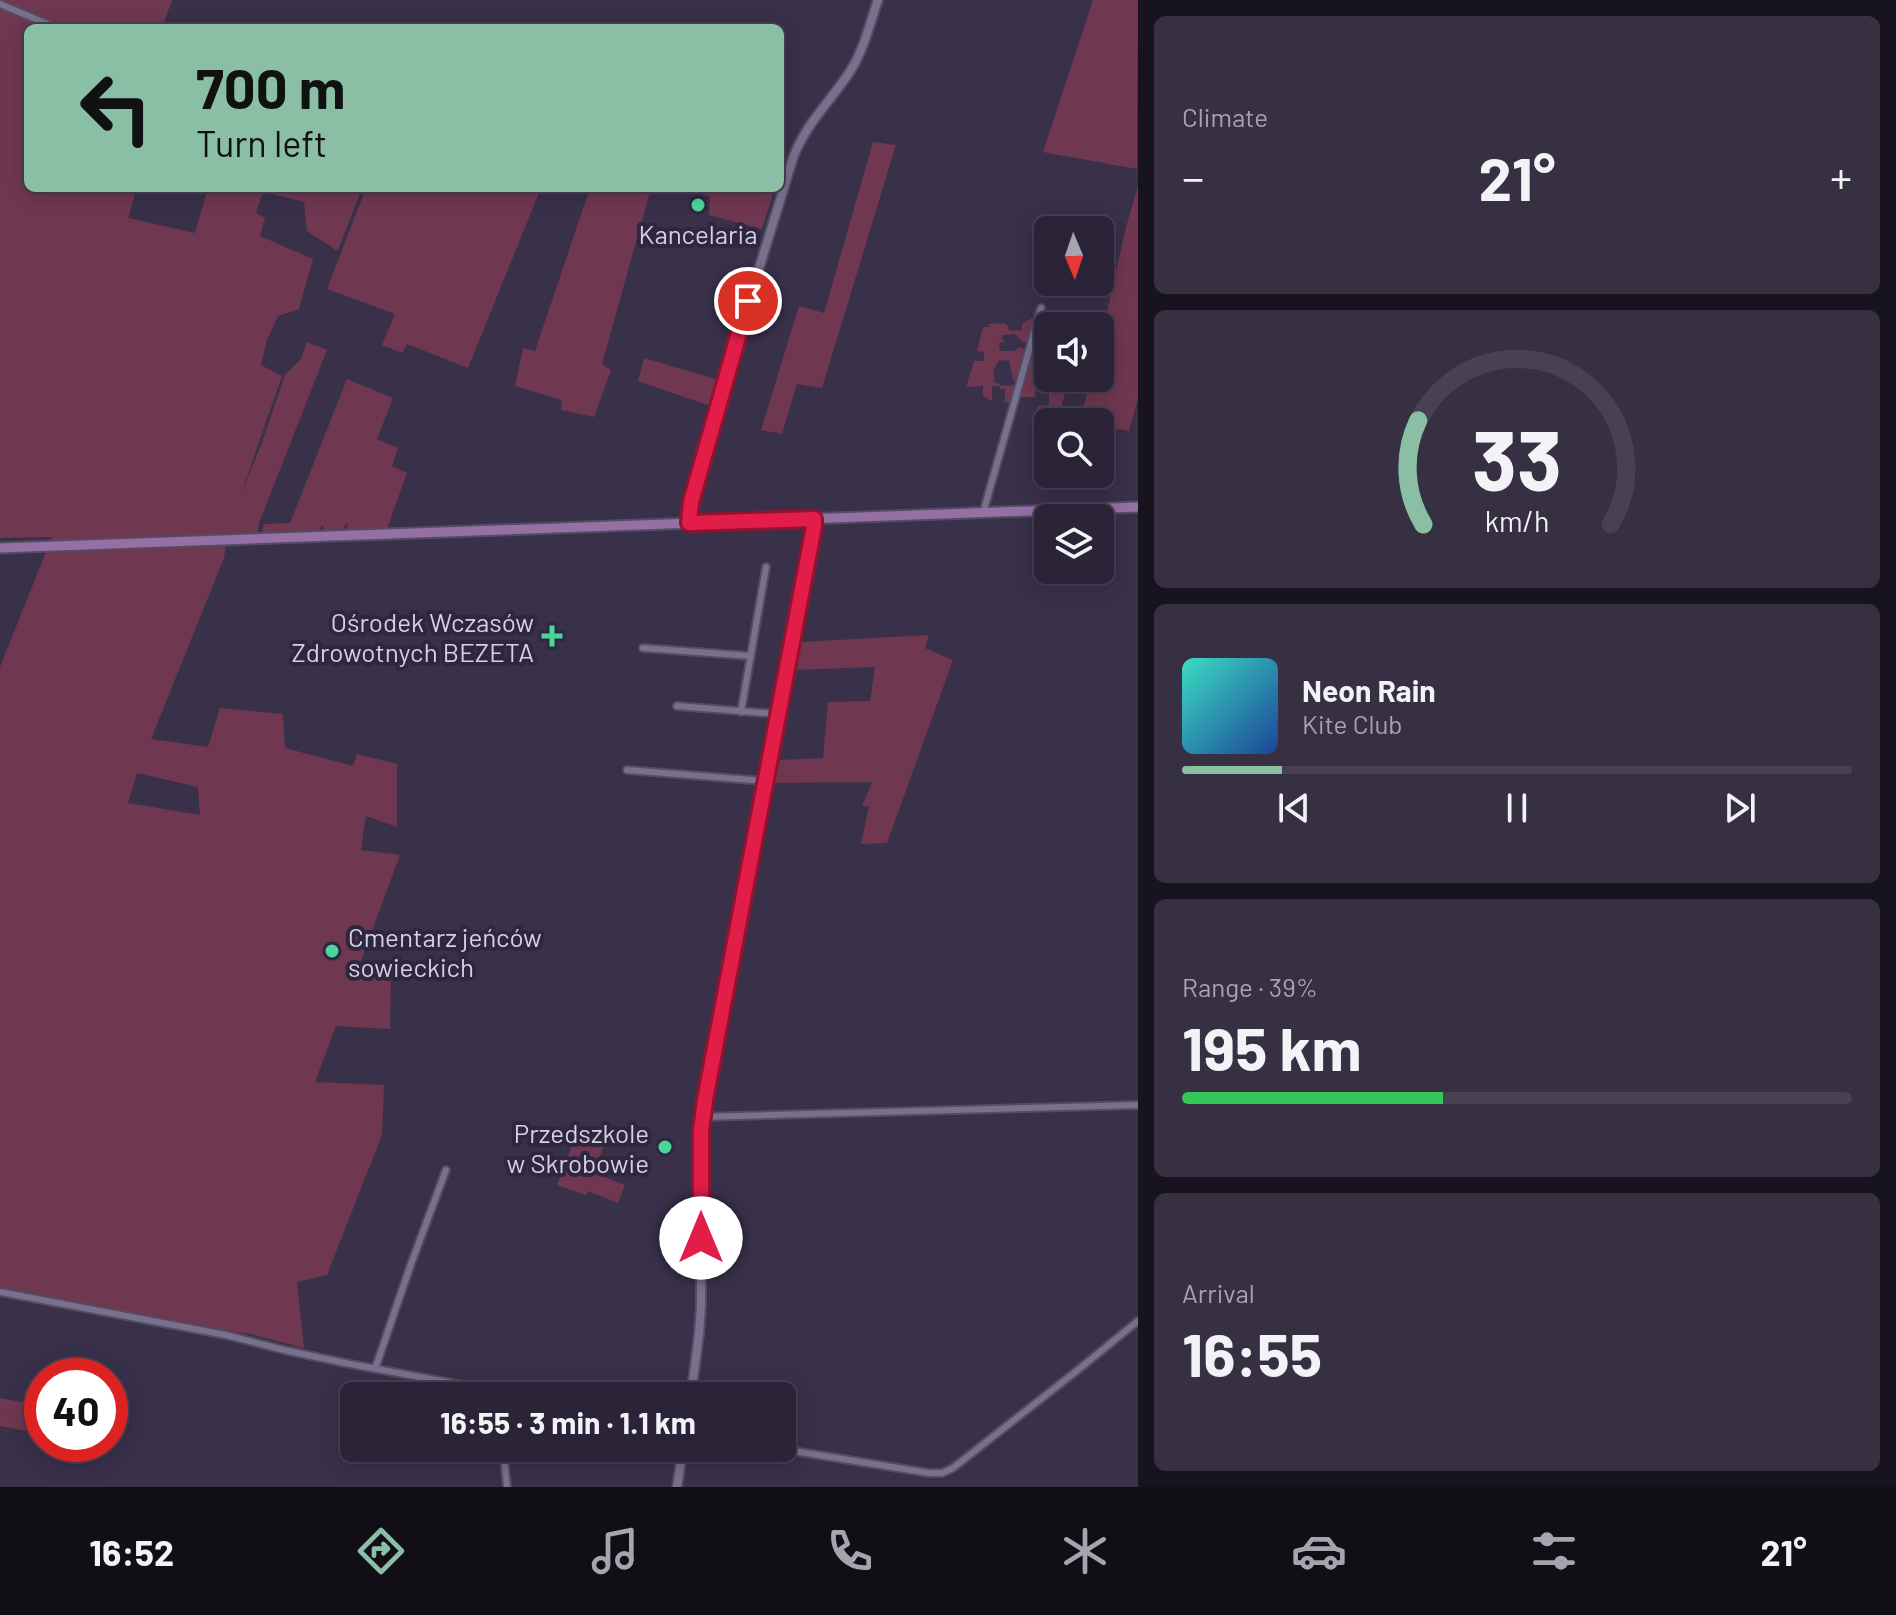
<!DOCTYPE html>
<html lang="en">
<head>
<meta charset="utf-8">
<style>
  :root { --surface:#2b2438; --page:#373043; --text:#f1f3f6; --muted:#a6a4ae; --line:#474153; --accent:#8abfa5 }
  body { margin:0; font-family:Barlow,sans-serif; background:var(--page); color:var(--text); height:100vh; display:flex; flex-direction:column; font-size:30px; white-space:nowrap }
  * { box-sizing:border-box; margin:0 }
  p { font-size:26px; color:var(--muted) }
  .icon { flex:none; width:44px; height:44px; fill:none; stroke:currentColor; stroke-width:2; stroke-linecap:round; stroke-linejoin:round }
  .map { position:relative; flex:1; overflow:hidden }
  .drawer { display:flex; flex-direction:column; gap:16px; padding:16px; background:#18141f; width:758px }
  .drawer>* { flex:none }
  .guide { position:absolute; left:24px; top:24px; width:760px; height:168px; border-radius:12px; box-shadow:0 4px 20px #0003,0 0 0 2px var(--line); background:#8abfa5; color:#111; overflow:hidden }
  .needle { width:52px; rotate:178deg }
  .tools { position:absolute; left:1034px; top:216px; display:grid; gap:16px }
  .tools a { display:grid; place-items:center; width:80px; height:80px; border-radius:12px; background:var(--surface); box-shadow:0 4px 20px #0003,0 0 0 2px var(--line); font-size:40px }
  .speed { position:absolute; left:24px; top:1358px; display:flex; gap:16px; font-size:40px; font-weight:700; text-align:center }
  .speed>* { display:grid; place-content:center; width:104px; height:104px; border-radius:50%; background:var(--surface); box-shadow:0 4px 20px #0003,0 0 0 2px var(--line); line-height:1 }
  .speed .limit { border:12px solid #d22; background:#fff; color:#111 }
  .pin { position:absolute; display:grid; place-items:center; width:68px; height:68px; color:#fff; margin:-34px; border:4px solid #fff; border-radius:50%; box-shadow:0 2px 8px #0007 }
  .me { position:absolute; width:88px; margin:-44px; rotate:0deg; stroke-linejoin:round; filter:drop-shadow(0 0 6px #0008) }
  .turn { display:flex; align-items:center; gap:28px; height:168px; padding:0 40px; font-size:36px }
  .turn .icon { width:104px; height:104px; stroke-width:2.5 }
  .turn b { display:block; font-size:56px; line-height:68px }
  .big { font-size:60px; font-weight:700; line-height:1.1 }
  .drawer .card { flex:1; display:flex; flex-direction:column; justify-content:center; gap:12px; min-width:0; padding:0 28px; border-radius:12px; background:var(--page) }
  .drawer .dial { align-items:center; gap:0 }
  .dial svg { height:208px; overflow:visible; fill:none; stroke:var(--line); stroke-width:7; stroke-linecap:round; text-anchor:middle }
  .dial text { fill:var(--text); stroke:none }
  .song { display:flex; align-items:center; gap:24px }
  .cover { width:96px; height:96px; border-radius:12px; background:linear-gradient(135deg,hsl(170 70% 55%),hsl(220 70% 35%)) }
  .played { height:8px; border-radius:4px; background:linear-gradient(90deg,var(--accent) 15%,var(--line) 15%) }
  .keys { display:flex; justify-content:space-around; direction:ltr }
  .heat { display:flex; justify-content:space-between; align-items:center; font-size:44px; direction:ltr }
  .charge { height:12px; border-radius:6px; background:linear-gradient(90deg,#34c759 39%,var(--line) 0) }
  .trip { position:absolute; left:340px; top:1382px; width:456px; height:80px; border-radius:12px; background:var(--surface); box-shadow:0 4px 20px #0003,0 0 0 2px var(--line); font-weight:700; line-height:80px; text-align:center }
  .dock { display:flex; height:128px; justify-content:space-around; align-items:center; background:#110e16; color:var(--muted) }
  .dock .icon { width:56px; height:56px }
  .dock .active { color:var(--accent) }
  .dock b { font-size:36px; color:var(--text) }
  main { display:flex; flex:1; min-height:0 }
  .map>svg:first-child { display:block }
</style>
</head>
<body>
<main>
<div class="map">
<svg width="1138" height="1487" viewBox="0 0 1138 1487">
  <rect width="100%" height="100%" fill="#39304a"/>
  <path fill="#703751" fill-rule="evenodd" d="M0 0H172L162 28H72L40 18Z
    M1093 0H1138L1137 169 1043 152Z
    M0 6 62 28H28V188H137L128 218 195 233 208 188H362L338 250H336L307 231 304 202 268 193 262 195 256 213 265 218 260 236 313 259 299 309 278 316 267 340 261 365 282 376 240 497 262 442 285 375 301 359 307 342 327 350 259 523 258 531 256 534 234 536 228 532 224 558 151 739 208 747 220 708 283 714 285 748 353 766 357 754 397 764V827L366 816 361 850 400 855 356 974H391L390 1029 336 1026 315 1082 384 1085 382 1135 327 1275 297 1282 304 1348 250 1334 213 1330 0 1288V667L52 537 0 538ZM137 773 198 787 200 815 128 803Z
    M873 142 896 145 822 388 797 384 782 434 761 430 799 306 824 313Z
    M1138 186V398L1129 431 1100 425V422L1080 421 1091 378H1100V344L1126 227Z
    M366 188H541L468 368 407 344 402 353 382 345 395 314 327 289Z
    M590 188H651L602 364 611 370 594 417 561 410 562 400 515 386 523 348 535 351Z
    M693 188H775L762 229 709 215 710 197 693 190Z
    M1032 318 1033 321 1028 342H1023L1015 334 1002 335V339H1004V342L999 343 1000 351H1014L1020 347 1026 350 1016 380H1013L1009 360 998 361 995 369H993L995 383H999L1000 386 1015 385 1010 403 1003 401 1005 400V389H1000L999 386H992V401L983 396V386L966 387 974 361H984V352L977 351 983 327H989V324L1005 323 1006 325H1008L1009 331 1022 330V324Z
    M644 358 719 380 713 407 638 381Z
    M1048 359V378H1069L1061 408H1038L1037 406 1049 405V386L1035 387V397H1018L1029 360Z
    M347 379 393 398 377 439 398 448 392 466 407 473 387 529 345 530 348 525 346 524 342 531H323L324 526 321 527 319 532 263 534 262 532 264 524 290 523Z
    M929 635 925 648 953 660 887 843 861 844 869 806H862L872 782 773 783 778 760 823 758 828 702 870 701 875 667 795 670 800 642Z
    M579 1127 607 1137 594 1173 625 1185 618 1203 588 1191 586 1195 557 1185Z
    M0 1398 42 1406V1434L0 1426Z"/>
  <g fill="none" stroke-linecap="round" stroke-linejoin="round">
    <g stroke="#534c62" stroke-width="10">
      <path id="minor" d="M0 4 57 28
        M983 513 1041 308
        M643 648 751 656
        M677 706 778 714
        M741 712 766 567
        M627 770 765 781
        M702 1117 1138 1105
        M0 1292 226 1335 284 1350 350 1364 468 1386 540 1396
        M375 1369 411 1264 446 1170
        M503 1448 507 1487
        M775 1448 929 1473H942L953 1468 1074 1373 1138 1321"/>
    </g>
    <g stroke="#534c62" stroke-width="12">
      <path id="tertiary" d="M689 523 691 502 726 376 793 158C806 123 831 101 851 70 864 49 870 23 878 0
        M691 1396 699 1334 701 1306V1132L705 1100 812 540 814 519
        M677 1487 683 1448"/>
    </g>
    <g stroke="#534c62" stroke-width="13">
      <path id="secondary" d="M0 548 1138 507"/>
    </g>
    <use href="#minor" stroke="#79708e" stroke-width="6"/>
    <use href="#tertiary" stroke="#79708e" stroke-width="8"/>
    <use href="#secondary" stroke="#9470a4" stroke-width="9"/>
  </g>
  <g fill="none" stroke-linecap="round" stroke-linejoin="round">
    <g stroke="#92132f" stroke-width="20">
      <path id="route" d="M701 1238V1131L705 1100 814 526V519L689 523 691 502 748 301"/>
    </g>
    <use href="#route" stroke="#e11d48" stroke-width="14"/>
  </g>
  <g fill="#4bd49b" stroke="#2f263f" stroke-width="3">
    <circle cx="698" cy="205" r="8"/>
    <path d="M548 624h8v8h8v8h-8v8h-8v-8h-8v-8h8z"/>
    <circle cx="332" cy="951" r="8"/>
    <circle cx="665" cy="1147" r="8"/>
  </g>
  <g text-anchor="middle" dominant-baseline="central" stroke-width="8" stroke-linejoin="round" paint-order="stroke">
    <g font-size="26" fill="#d6d1e2" stroke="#2f263f" text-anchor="end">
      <text x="698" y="233" text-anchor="middle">Kancelaria</text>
      <text x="534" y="621">Ośrodek Wczasów<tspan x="534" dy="30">Zdrowotnych BEZETA</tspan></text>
      <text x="348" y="936" text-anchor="start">Cmentarz jeńców<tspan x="348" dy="30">sowieckich</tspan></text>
      <text x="649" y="1132">Przedszkole<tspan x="649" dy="30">w Skrobowie</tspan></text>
    </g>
  </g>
</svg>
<div class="tools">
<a><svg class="needle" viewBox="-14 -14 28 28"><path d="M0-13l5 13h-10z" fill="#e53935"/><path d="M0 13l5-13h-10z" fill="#a6a4ae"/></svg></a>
<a><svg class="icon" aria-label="sound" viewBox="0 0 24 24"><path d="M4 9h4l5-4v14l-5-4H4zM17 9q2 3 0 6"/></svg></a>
<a><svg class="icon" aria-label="search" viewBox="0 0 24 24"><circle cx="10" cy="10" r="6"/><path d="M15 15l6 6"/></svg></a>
<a><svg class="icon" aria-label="layers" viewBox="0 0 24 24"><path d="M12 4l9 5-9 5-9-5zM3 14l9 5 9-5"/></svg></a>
</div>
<div class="speed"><div class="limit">40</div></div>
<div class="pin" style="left:748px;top:301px;background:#d93025"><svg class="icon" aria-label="arrive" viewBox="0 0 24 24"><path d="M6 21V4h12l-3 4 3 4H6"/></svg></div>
<svg class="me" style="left:701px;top:1238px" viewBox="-20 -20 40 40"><circle r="19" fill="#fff"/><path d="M0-13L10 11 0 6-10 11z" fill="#e11d48"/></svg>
<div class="trip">16:55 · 3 min · 1.1 km</div>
<div class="guide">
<div class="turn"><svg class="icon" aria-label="left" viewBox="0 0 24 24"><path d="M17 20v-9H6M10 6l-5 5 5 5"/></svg><div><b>700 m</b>Turn left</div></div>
</div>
</div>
<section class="drawer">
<div class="card"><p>Climate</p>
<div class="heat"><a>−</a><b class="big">21°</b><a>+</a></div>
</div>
<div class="card dial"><svg viewBox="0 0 100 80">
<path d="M14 69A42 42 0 1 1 86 69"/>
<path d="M14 69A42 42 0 0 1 12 29" stroke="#8abfa5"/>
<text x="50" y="56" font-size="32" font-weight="700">33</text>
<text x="50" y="72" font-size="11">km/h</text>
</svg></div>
<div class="card">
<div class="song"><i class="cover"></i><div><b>Neon Rain</b><p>Kite Club</p></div></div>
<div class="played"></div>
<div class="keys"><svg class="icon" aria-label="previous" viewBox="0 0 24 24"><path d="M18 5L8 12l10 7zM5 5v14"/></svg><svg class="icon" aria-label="pause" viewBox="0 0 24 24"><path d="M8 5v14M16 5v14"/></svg><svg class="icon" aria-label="next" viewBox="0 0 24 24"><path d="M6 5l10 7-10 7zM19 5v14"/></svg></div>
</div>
<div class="card"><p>Range · 39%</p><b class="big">195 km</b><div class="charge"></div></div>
<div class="card"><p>Arrival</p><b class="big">16:55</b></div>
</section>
</main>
<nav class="dock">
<b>16:52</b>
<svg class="icon active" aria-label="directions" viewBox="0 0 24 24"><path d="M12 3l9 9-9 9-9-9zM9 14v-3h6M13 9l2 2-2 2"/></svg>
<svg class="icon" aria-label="music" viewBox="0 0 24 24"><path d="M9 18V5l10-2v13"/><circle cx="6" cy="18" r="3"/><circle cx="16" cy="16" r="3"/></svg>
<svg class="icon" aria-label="phone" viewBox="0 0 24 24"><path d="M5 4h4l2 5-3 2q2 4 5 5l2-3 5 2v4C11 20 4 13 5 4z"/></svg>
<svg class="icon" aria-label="climate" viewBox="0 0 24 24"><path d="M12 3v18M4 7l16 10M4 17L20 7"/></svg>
<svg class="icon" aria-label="car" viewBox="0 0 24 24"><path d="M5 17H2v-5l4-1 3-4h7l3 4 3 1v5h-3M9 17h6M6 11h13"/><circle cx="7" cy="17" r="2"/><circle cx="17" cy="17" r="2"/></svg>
<svg class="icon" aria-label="filters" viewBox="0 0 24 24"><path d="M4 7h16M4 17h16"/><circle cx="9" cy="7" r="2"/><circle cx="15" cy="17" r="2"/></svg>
<b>21°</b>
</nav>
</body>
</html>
